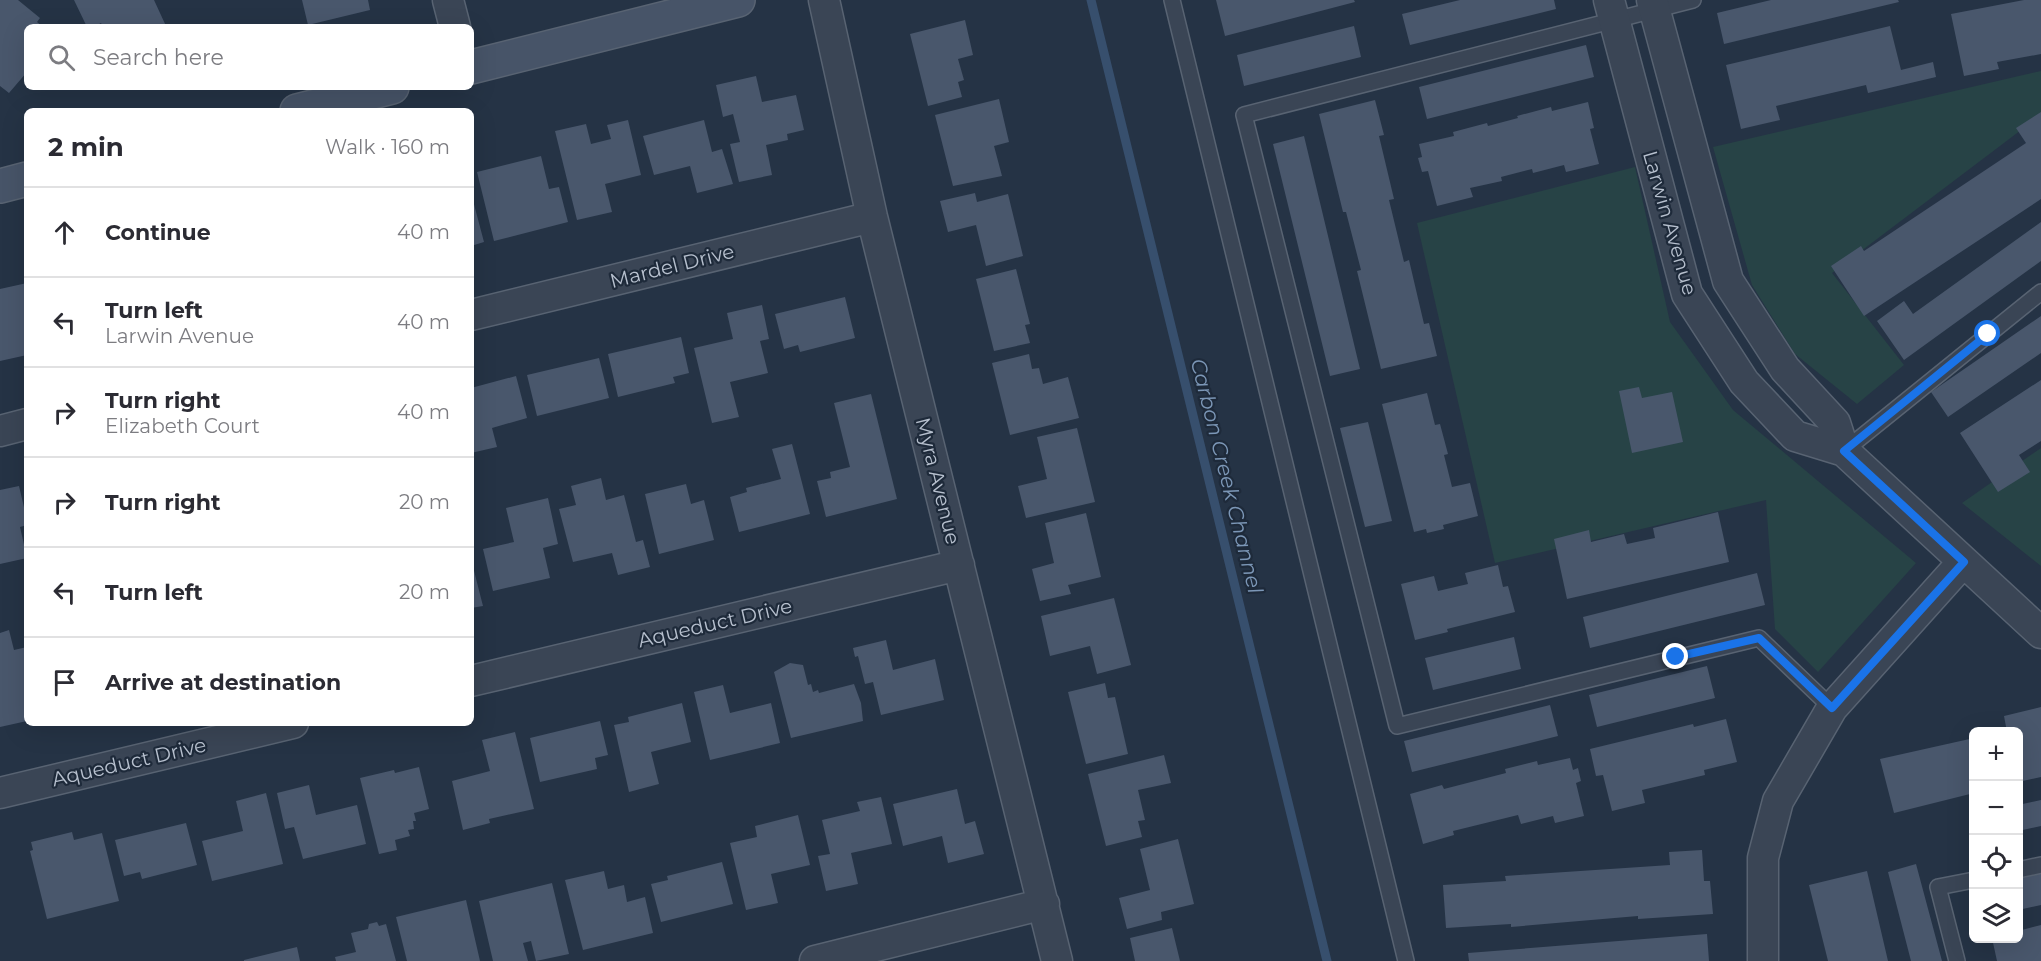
<!DOCTYPE html>
<html lang="en">
<head>
<meta charset="utf-8">
<style>
	:root { --surface:#fff; --page:#f7f7f7; --text:#2b2b33; --muted:#7c7c81; --line:#e1e1e2 }
	body { margin:0; font-family:Montserrat,sans-serif; background:var(--page); color:var(--text) }
	.controls { position:absolute; right:18px; bottom:18px; display:grid; overflow:hidden; border-radius:9px; box-shadow:0 6px 24px #0002 }
	.controls button { width:54px; height:54px; display:grid; place-items:center; padding:0; border:0; border-bottom:2px solid var(--line); background:var(--surface); color:var(--text); font:30px sans-serif }
	.stop { position:absolute; width:18px; height:18px; margin:-14px; border:4px solid #1a73e8; border-radius:50%; background:#fff }
	.stop.end { background:#1a73e8; border-color:#fff; box-shadow:0 2px 6px #0008 }
	.list { margin:0; padding:0; list-style:none }
	h2 { display:flex; justify-content:space-between; align-items:center; height:78px; margin:0; padding:0 24px; font-size:26px }
	h2 small { font-size:20px; font-weight:400; color:var(--muted) }
	.list li { display:grid; grid-template-columns:39px 1fr auto; gap:18px; align-items:center; box-sizing:border-box; height:90px; padding:0 24px; border-top:2px solid var(--line) }
	.list b { display:block; font-size:22px; white-space:nowrap }
	.list p { margin:0; font-size:20px; white-space:nowrap; color:var(--muted) }
	.list em { font-size:20px; font-style:normal; color:var(--muted) }
	.icon { flex:none; width:33px; height:33px; fill:none; stroke:currentColor; stroke-width:2; stroke-linecap:round; stroke-linejoin:round }
	.map { position:relative; flex:none; width:2041px; height:961px; overflow:hidden }
	.search { position:absolute; background:var(--surface); box-shadow:0 6px 24px #0002; left:24px; top:24px; width:450px; height:66px; display:flex; align-items:center; gap:15px; box-sizing:border-box; padding:0 21px; border-radius:9px; color:var(--muted); font-size:22px }
	.panel { position:absolute; background:var(--surface); box-shadow:0 6px 24px #0002; left:24px; top:108px; width:450px; height:618px; border-radius:9px }
	.map>svg:first-child { display:block }
	.green { fill:#274346 }
	.lines { fill:none; stroke-linecap:round; stroke-linejoin:round }
	.stream { stroke:#374f6d; stroke-width:9 }
	.building { fill:#49576c }
	.lane-casing { stroke:#586372; stroke-width:18 }
	.street-casing { stroke:#586372; stroke-width:33 }
	.secondary-casing { stroke:#586372; stroke-width:36 }
	.lane { stroke:#3a4555; stroke-width:15 }
	.street { stroke:#3a4555; stroke-width:30 }
	.secondary { stroke:#475468; stroke-width:33 }
	.route { stroke:#1a73e8; stroke-width:8 }
	.labels { text-anchor:middle; dominant-baseline:central; stroke-width:4.5; stroke-linejoin:round; paint-order:stroke }
	.street-label { font-size:20px; fill:#b7c0ce; stroke:#1e2a3a }
	.water-label { font-size:21px; font-style:italic; fill:#7c97b7; stroke:#1e2a3a }
</style>
</head>
<body>
<div class="map">
<svg width="2041" height="961" viewBox="0 0 2041 961">
	<rect width="100%" height="100%" fill="#253345"/>
	<path class="green" d="M2041,71V115L1832,273L1904,365L1857,404L1795,354L1752,285L1713,147Z
		M1635,167L1670,322L1733,410L1916,563L1818,672L1775,629L1766,500L1495,563L1417,223Z
		M2041,448V566L1962,503Z"/>
	<g class="lines">
		<path class="stream" d="M1091,0L1327,961"/>
	</g>
	<path class="building" d="M0,0H18L40,18L37,22L43,27H27V72L9,93L0,86Z
		M74,0H154L166,26L103,27L101,23L94,27H87Z
		M302,0H368L370,10L308,25Z
		M1216,0H1354L1355,2L1225,36Z
		M1460,0H1554L1556,9L1410,45L1402,14Z
		M1771,0H1898L1899,2L1724,44L1717,13Z
		M2024,0H2041V54L1997,62L1999,69L1964,76L1951,14Z
		M965,20L973,55L958,59L964,80L958,82L962,97L928,106L910,34Z
		M1354,26L1361,57L1244,86L1237,55Z
		M1890,26L1901,70L1933,62L1936,77L1868,93L1866,85L1776,106L1780,120L1741,129L1726,65Z
		M1586,45L1594,77L1427,119L1419,87Z
		M756,76L762,102L796,95L804,130L787,134L788,140L766,145L772,175L739,182L730,144L740,142L733,114L723,117L716,85Z
		M999,99L1009,142L994,146L1002,176L953,186L935,115Z
		M1375,100L1384,135L1379,136L1394,199L1389,200L1404,262L1409,260L1424,324L1429,323L1437,356L1381,369L1357,271L1361,270L1346,212H1343L1319,114Z
		M1588,102L1594,128L1590,129L1599,164L1566,172L1564,165L1533,173L1532,169L1501,177L1502,181L1470,188L1473,197L1437,206L1428,171L1422,172L1418,158L1422,157L1419,144L1454,136L1453,132L1487,123L1488,126L1518,118L1517,116L1551,107L1552,111Z
		M2041,112V199L1864,316L1831,266L1861,246L1864,251L2026,143L2016,128Z
		M628,120L641,175L605,184L612,212L577,220L555,131L586,124L591,144L611,139L607,125Z
		M704,120L712,152L722,149L733,184L697,193L690,166L654,175L643,136Z
		M1304,136L1360,369L1330,376L1273,144Z
		M541,156L549,189L559,187L568,222L494,241L477,172Z
		M471,193L484,242L471,246Z
		M975,193L977,202L1008,194L1023,256L986,266L976,225L948,232L940,201Z
		M2041,222V261L1904,360L1877,321L1904,301L1913,314Z
		M1016,269L1030,324L1025,325L1030,343L994,351L976,279Z
		M27,283V335L25,336L27,355L0,361V289Z
		M845,297L855,338L800,352L798,345L784,349L775,314Z
		M762,305L769,339L760,341L768,373L730,382L739,417L712,423L694,348L733,339L727,313Z
		M2041,316V353L1948,417L1931,392Z
		M681,337L689,373L673,377L675,383L618,397L608,354Z
		M1029,354L1032,369L1039,368L1043,384L1068,377L1079,418L1010,435L992,363Z
		M599,358L609,398L537,416L527,375Z
		M516,376L527,418L492,428L497,447L471,453V388Z
		M2041,380V441L2019,455L2030,472L1998,492L1960,433Z
		M1639,387L1642,398L1672,392L1683,442L1632,453L1619,391Z
		M1427,393L1435,425L1440,424L1448,454L1444,455L1452,487L1470,483L1478,516L1443,525L1444,529L1427,533L1426,529L1414,532L1382,404Z
		M871,394L897,499L826,517L817,481L831,478L830,472L850,467L834,403Z
		M1368,422L1392,521L1365,527L1340,428Z
		M1077,428L1095,502L1026,518L1018,486L1047,479L1037,437Z
		M792,444L810,514L739,532L730,497L747,492L746,488L781,479L772,449Z
		M601,478L606,500L624,495L636,542L643,540L650,567L618,575L612,553L573,562L559,509L576,505L571,486Z
		M686,484L691,504L704,500L714,540L659,554L645,494Z
		M19,486L27,520V525L20,527L27,558L0,564V490Z
		M548,498L558,544L543,548L550,578L493,591L483,549L514,542L506,508Z
		M1718,512L1729,562L1567,599L1554,539L1589,530L1591,542L1624,534L1627,544L1655,538L1653,528Z
		M1086,513L1101,577L1068,585L1071,594L1040,601L1032,569L1054,563L1045,523Z
		M471,559L483,606L471,608Z
		M1498,565L1503,587L1508,586L1515,612L1447,629L1448,632L1415,640L1401,584L1434,576L1438,591L1468,584L1465,573Z
		M1757,573L1765,605L1590,648L1583,617Z
		M1114,598L1131,665L1097,674L1090,646L1050,656L1041,616Z
		M9,630L14,650L27,647V721L0,727V633Z
		M1514,637L1521,669L1433,690L1425,658Z
		M886,640L893,670L935,659L944,700L881,715L873,682L865,684L858,656L855,657L853,648Z
		M790,663L803,665L808,685L811,684L813,692L818,690L819,693L854,684L861,703L863,721L791,738L774,672Z
		M1707,666L1715,698L1597,727L1589,695Z
		M1105,683L1108,698L1115,697L1128,754L1086,764L1068,692Z
		M723,685L730,713L771,703L780,743L710,760L694,692Z
		M682,703L691,742L651,752L659,784L629,792L614,725L629,722L628,717Z
		M1550,705L1558,736L1412,772L1404,741Z
		M2041,707V777L2018,782V732H2007L2004,716Z
		M1726,719L1737,762L1704,770L1705,775L1642,790L1645,803L1612,811L1603,775L1596,776L1590,749L1693,724L1694,727Z
		M600,721L608,755L595,758L597,769L540,782L530,738Z
		M515,732L534,809L489,819L490,823L463,830L452,781L490,771L482,740Z
		M1974,738V793L1894,813L1880,759Z
		M1164,755L1171,783L1138,790L1145,820L1138,821L1142,837L1106,846L1088,774Z
		M1570,758L1573,770L1578,768L1581,781L1576,783L1584,816L1555,823L1553,816L1521,824L1518,815L1453,831L1454,835L1423,844L1410,794L1442,785L1444,789L1506,773L1505,769L1537,761L1538,765Z
		M419,767L429,809L414,813L416,821H413L414,829L408,830L410,836L395,840L397,850L379,854L360,778L394,770L395,773Z
		M309,785L316,815L357,805L366,844L303,859L294,827L285,829L277,793Z
		M957,789L965,824L975,821L984,854L948,863L942,836L903,846L893,804Z
		M266,793L283,864L212,881L202,841L243,831L236,801Z
		M881,797L892,844L851,853L858,884L826,891L818,856L830,854L822,820L860,811L857,802Z
		M2041,800V826L2018,831V805Z
		M798,815L810,865L771,874L778,903L746,910L730,843L757,837L755,826Z
		M186,823L197,865L142,879L140,872L124,876L115,840Z
		M72,832L74,840L102,833L119,901L47,919L30,851L33,850L31,842Z
		M1178,839L1194,904L1161,912L1162,920L1127,929L1119,898L1150,890L1140,849Z
		M1702,850L1704,881H1710L1713,914L1638,919V916L1511,927V924L1446,928L1443,885L1506,881L1505,876L1670,865L1669,852Z
		M722,862L733,904L661,922L651,884L668,880L667,876Z
		M1916,864L1942,961H1911L1888,872Z
		M604,871L608,889L624,885L627,902L645,897L653,933L583,950L565,880Z
		M1867,871L1888,961H1828L1809,885Z
		M2041,872V905L2018,910V878Z
		M552,883L569,954L536,961L531,941L523,943L528,961H493L479,901Z
		M466,900L480,961H407L396,917Z
		M377,922L379,926L386,924L396,961H336L335,957L356,952L351,933L368,929L369,924Z
		M2041,925V961H1997L1992,938H2018V931Z
		M1172,928L1180,961H1135L1130,938Z
		M1707,934L1709,961H1469L1468,953Z
		M297,947L300,961H244V960Z"/>
	<g class="lines">
		<g class="lane-casing">
			<path id="lane" d="M1172,0L1406,961
				M1693,0L1244,115L1397,726L1759,638L1832,708
				M1844,451L2041,292
				M2018,870L2041,865
				M1957,961L1938,887L1974,880"/>
		</g>
		<g class="street-casing">
			<path id="street" d="M448,0L455,27
				M824,0L872,217L1057,961
				M1609,0L1687,294L1744,382L1795,436L1844,451L2041,633
				M1652,0L1728,281L1785,369L1835,423L1844,451
				M471,315L872,217
				M0,431L27,424
				M471,681L959,565
				M0,793L293,723
				M815,961L1044,904
				M1763,961V858L1778,801L1832,708L1963,562"/>
		</g>
		<g class="secondary-casing">
			<path id="secondary" d="M471,67L738,0
				M297,111L392,87
				M0,186L27,179"/>
		</g>
		<use href="#lane" class="lane"/>
		<use href="#street" class="street"/>
		<use href="#secondary" class="secondary"/>
	</g>
	<g class="lines">
		<path class="route" d="M1676,657L1759,638L1832,708L1964,562L1844,451L1988,334"/>
	</g>
	<g class="labels">
		<g class="street-label">
			<text transform="translate(1670 223) rotate(74)">Larwin Avenue</text>
			<text transform="translate(672 266) rotate(-14)">Mardel Drive</text>
			<text transform="translate(938 481) rotate(76)">Myra Avenue</text>
			<text transform="translate(715 623) rotate(-13)">Aqueduct Drive</text>
			<text transform="translate(129 762) rotate(-13)">Aqueduct Drive</text>
		</g>
		<g class="water-label">
			<text transform="translate(1227 476) rotate(76)">Carbon Creek Channel</text>
		</g>
	</g>
</svg>
<div class="controls">
<button>+</button>
<button>−</button>
<button><svg class="icon" aria-label="locate" viewBox="0 0 24 24"><circle cx="12" cy="12" r="6"/><path d="M12 2v4M12 18v4M2 12h4M18 12h4"/></svg></button>
<button><svg class="icon" aria-label="layers" viewBox="0 0 24 24"><path d="M12 4l9 5-9 5-9-5zM3 14l9 5 9-5"/></svg></button>
</div>
<div class="stop" style="left:1988px;top:334px"></div>
<div class="stop end" style="left:1676px;top:657px"></div>
<div class="search"><svg class="icon" aria-label="search" viewBox="0 0 24 24"><circle cx="10" cy="10" r="6"/><path d="M15 15l6 6"/></svg>Search here</div>
<section class="panel">
<h2>2 min<small>Walk · 160 m</small></h2>
<ul class="list">
<li><svg class="icon" aria-label="ahead" viewBox="0 0 24 24"><path d="M12 20V5M6 11l6-6 6 6"/></svg><div><b>Continue</b></div><em>40 m</em></li>
<li><svg class="icon" aria-label="left" viewBox="0 0 24 24"><path d="M17 20v-9H6M10 6l-5 5 5 5"/></svg><div><b>Turn left</b><p>Larwin Avenue</p></div><em>40 m</em></li>
<li><svg class="icon" aria-label="right" viewBox="0 0 24 24"><path d="M7 20v-9h11M14 6l5 5-5 5"/></svg><div><b>Turn right</b><p>Elizabeth Court</p></div><em>40 m</em></li>
<li><svg class="icon" aria-label="right" viewBox="0 0 24 24"><path d="M7 20v-9h11M14 6l5 5-5 5"/></svg><div><b>Turn right</b></div><em>20 m</em></li>
<li><svg class="icon" aria-label="left" viewBox="0 0 24 24"><path d="M17 20v-9H6M10 6l-5 5 5 5"/></svg><div><b>Turn left</b></div><em>20 m</em></li>
<li><svg class="icon" aria-label="arrive" viewBox="0 0 24 24"><path d="M6 21V4h12l-3 4 3 4H6"/></svg><div><b>Arrive at destination</b></div></li>
</ul>
</section>
</div>
</body>
</html>
